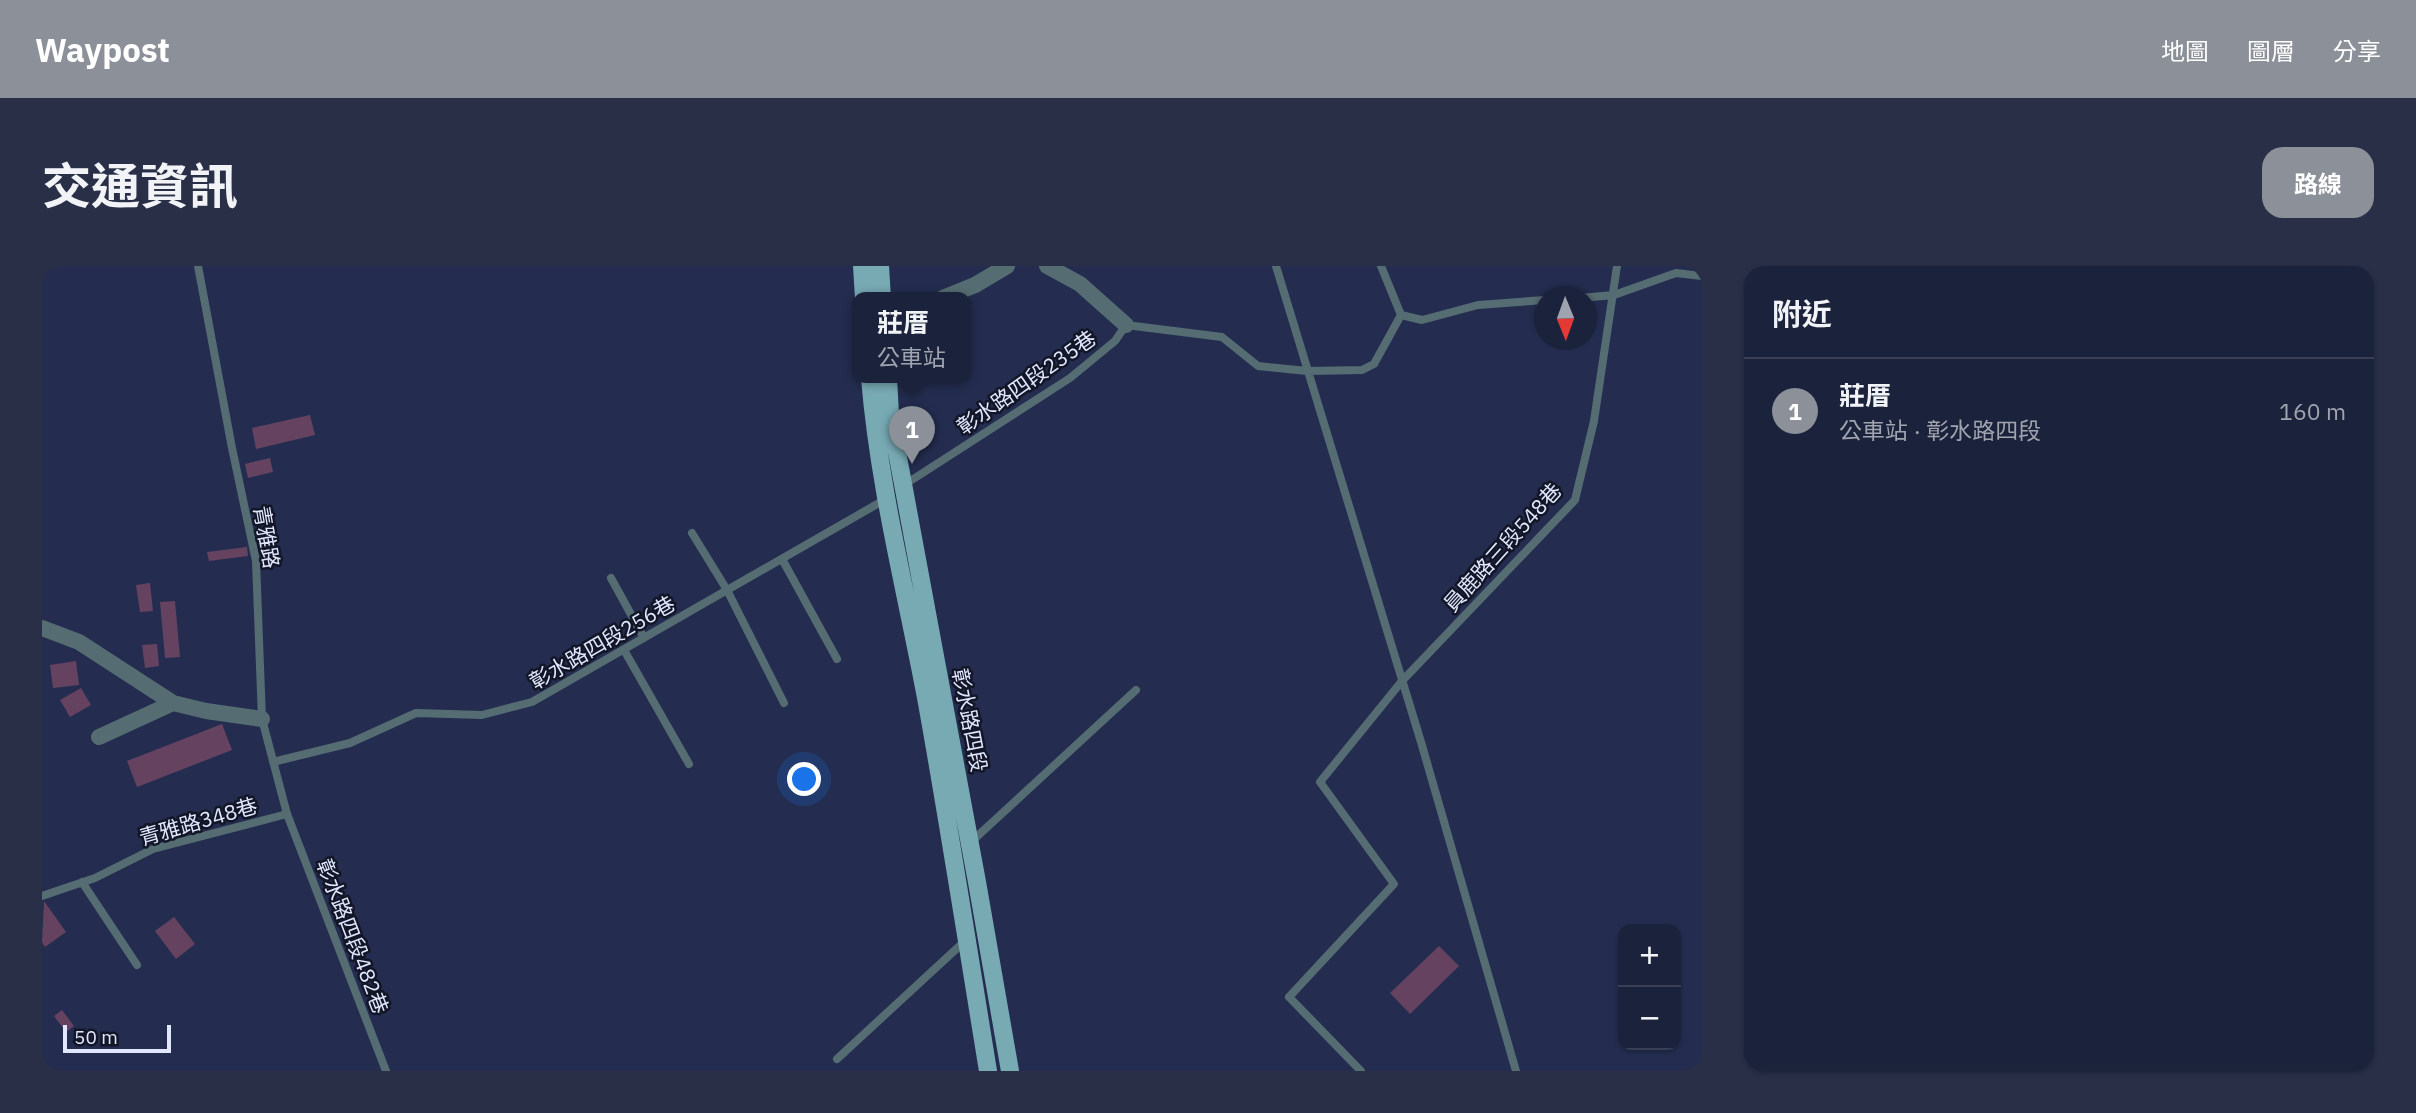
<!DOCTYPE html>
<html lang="zh-TW">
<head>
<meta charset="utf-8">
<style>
	:root { --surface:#1b223c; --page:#282f47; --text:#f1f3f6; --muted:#a0a4af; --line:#393f56; --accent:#8c9099 }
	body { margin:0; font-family:"IBM Plex Sans","Noto Sans TC",sans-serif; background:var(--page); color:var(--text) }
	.controls { position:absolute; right:21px; bottom:21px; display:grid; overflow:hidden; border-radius:14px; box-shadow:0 2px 5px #0004 }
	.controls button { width:63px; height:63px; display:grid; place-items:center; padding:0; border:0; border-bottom:2px solid var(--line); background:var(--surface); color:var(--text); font:35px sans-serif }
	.compass { position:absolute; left:1492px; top:21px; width:63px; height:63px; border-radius:50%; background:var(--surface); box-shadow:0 2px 5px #0004; rotate:179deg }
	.scale { position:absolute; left:21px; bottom:18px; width:108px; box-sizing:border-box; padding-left:7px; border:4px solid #e0e7ff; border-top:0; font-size:19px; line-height:24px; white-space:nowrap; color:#e0e7ff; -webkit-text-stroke:5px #121626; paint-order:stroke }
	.you { position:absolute; left:763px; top:514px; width:24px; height:24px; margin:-18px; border:5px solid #fff; border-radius:50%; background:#1a73e8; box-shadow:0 0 0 10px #1a73e833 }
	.badge { display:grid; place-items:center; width:46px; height:46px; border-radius:50%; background:var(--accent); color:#fff; font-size:23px; font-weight:700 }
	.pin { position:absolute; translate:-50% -58px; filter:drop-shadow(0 2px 4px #0008) }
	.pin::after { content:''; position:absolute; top:37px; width:24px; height:21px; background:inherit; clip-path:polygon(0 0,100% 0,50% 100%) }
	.popup { position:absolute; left:810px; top:26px; width:119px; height:91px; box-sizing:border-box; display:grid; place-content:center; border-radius:14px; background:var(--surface); filter:drop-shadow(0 2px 5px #0005); font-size:23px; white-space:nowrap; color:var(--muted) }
	.popup b { font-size:26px; color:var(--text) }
	.popup::after { content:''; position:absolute; left:50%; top:100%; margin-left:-14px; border:14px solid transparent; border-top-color:var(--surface) }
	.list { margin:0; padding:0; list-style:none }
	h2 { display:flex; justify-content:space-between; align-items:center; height:91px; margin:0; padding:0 28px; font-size:30px }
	h2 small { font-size:23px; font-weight:400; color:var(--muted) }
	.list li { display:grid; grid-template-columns:46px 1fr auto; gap:21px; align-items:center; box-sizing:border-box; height:105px; padding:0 28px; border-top:2px solid var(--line) }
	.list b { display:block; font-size:26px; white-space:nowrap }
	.list p { margin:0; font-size:23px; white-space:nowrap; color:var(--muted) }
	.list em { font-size:23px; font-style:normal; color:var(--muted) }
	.map { position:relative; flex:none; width:1660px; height:805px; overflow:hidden; border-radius:21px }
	header { display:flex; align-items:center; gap:42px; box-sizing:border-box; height:98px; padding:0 35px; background:var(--accent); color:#fff }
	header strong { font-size:33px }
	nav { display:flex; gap:38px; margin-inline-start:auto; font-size:24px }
	.intro { display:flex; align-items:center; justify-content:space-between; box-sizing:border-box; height:168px; padding:0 42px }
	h1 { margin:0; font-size:49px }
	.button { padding:18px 32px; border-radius:21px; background:var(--accent); color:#fff; font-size:24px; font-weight:700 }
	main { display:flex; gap:42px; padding:0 42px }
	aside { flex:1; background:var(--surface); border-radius:21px; box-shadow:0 2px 5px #0004 }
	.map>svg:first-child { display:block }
	.building { fill:#654360 }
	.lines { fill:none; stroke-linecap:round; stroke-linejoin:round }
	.service { stroke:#556d72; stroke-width:8 }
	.minor { stroke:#556d72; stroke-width:16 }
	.primary { stroke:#78aab4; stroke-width:18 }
	.labels { text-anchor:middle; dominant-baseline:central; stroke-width:5; stroke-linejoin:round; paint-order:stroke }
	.street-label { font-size:21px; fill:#e0e7ff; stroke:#121626 }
</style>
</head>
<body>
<header>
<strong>Waypost</strong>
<nav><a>地圖</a><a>圖層</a><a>分享</a></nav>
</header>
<div class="intro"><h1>交通資訊</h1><a class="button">路線</a></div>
<main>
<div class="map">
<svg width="1660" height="805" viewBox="0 0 1660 805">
	<rect width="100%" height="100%" fill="#242d50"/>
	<path class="building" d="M268,149L273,169L214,183L210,162Z
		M228,192L231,206L206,212L203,198Z
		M205,281L206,290L167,295L165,286Z
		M108,317L111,345L98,346L94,319Z
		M133,335L138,391L123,392L118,336Z
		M115,378L117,400L103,402L100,379Z
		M34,395L37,419L11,422L8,399Z
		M39,422L49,439L28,451L18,434Z
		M180,458L190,484L95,521L85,495Z
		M2,635L24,666L3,681L0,676Z
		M132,651L153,678L134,693L113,665Z
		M1397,680L1417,700L1368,748L1348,727Z
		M20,744L32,760L24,766L12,750Z"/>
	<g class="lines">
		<path class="service" d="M156,0L190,182L214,295L220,453L245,548L344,805
			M1234,0L1379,476L1474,805
			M1339,0L1359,49L1380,54L1436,39L1503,34
			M1538,32L1572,29L1634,7L1660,10
			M862,219L1028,112L1073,75L1084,59L1180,71L1216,100L1265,105L1320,104L1332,98L1359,49
			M650,267L685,324L742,437
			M740,293L795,393
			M569,312L602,372
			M582,384L647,498
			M231,496L308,477L374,447L440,449L490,436L844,233
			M929,576L1094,424
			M40,616L95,699
			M0,630L53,612L111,583L245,548
			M795,793L924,674
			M1319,805L1247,731L1352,618L1278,516L1360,415L1533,234L1552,155L1575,0"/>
		<path class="minor" d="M1005,0L1038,18L1084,59
			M901,32L933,19L965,0
			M0,362L37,376L131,437L164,445L220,453
			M57,471L131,437"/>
		<path class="primary" d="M820,0L822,32
			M838,0L840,32
			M828,112C837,222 865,329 885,437C907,560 926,682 946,805
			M846,112L848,148L935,616L968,805"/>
	</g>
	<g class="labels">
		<g class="street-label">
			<text transform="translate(984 116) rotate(-35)">彰水路四段235巷</text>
			<text transform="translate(225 271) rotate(80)">青雅路</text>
			<text transform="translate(1460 281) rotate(-48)">員鹿路三段548巷</text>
			<text transform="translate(560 376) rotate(-30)">彰水路四段256巷</text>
			<text transform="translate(928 454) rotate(79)">彰水路四段</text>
			<text transform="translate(156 555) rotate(-16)">青雅路348巷</text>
			<text transform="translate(311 670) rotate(69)">彰水路四段482巷</text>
		</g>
	</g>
</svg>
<div class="controls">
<button>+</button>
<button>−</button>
</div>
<svg class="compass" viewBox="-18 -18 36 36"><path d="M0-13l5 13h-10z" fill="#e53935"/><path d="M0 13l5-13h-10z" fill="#a0a4af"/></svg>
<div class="scale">50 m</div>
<div class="you"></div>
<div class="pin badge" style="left:870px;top:198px">1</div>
<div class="popup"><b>莊厝</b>公車站</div>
</div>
<aside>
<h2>附近<small></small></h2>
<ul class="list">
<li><span class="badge">1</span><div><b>莊厝</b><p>公車站 · 彰水路四段</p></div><em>160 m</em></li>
</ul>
</aside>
</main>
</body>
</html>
